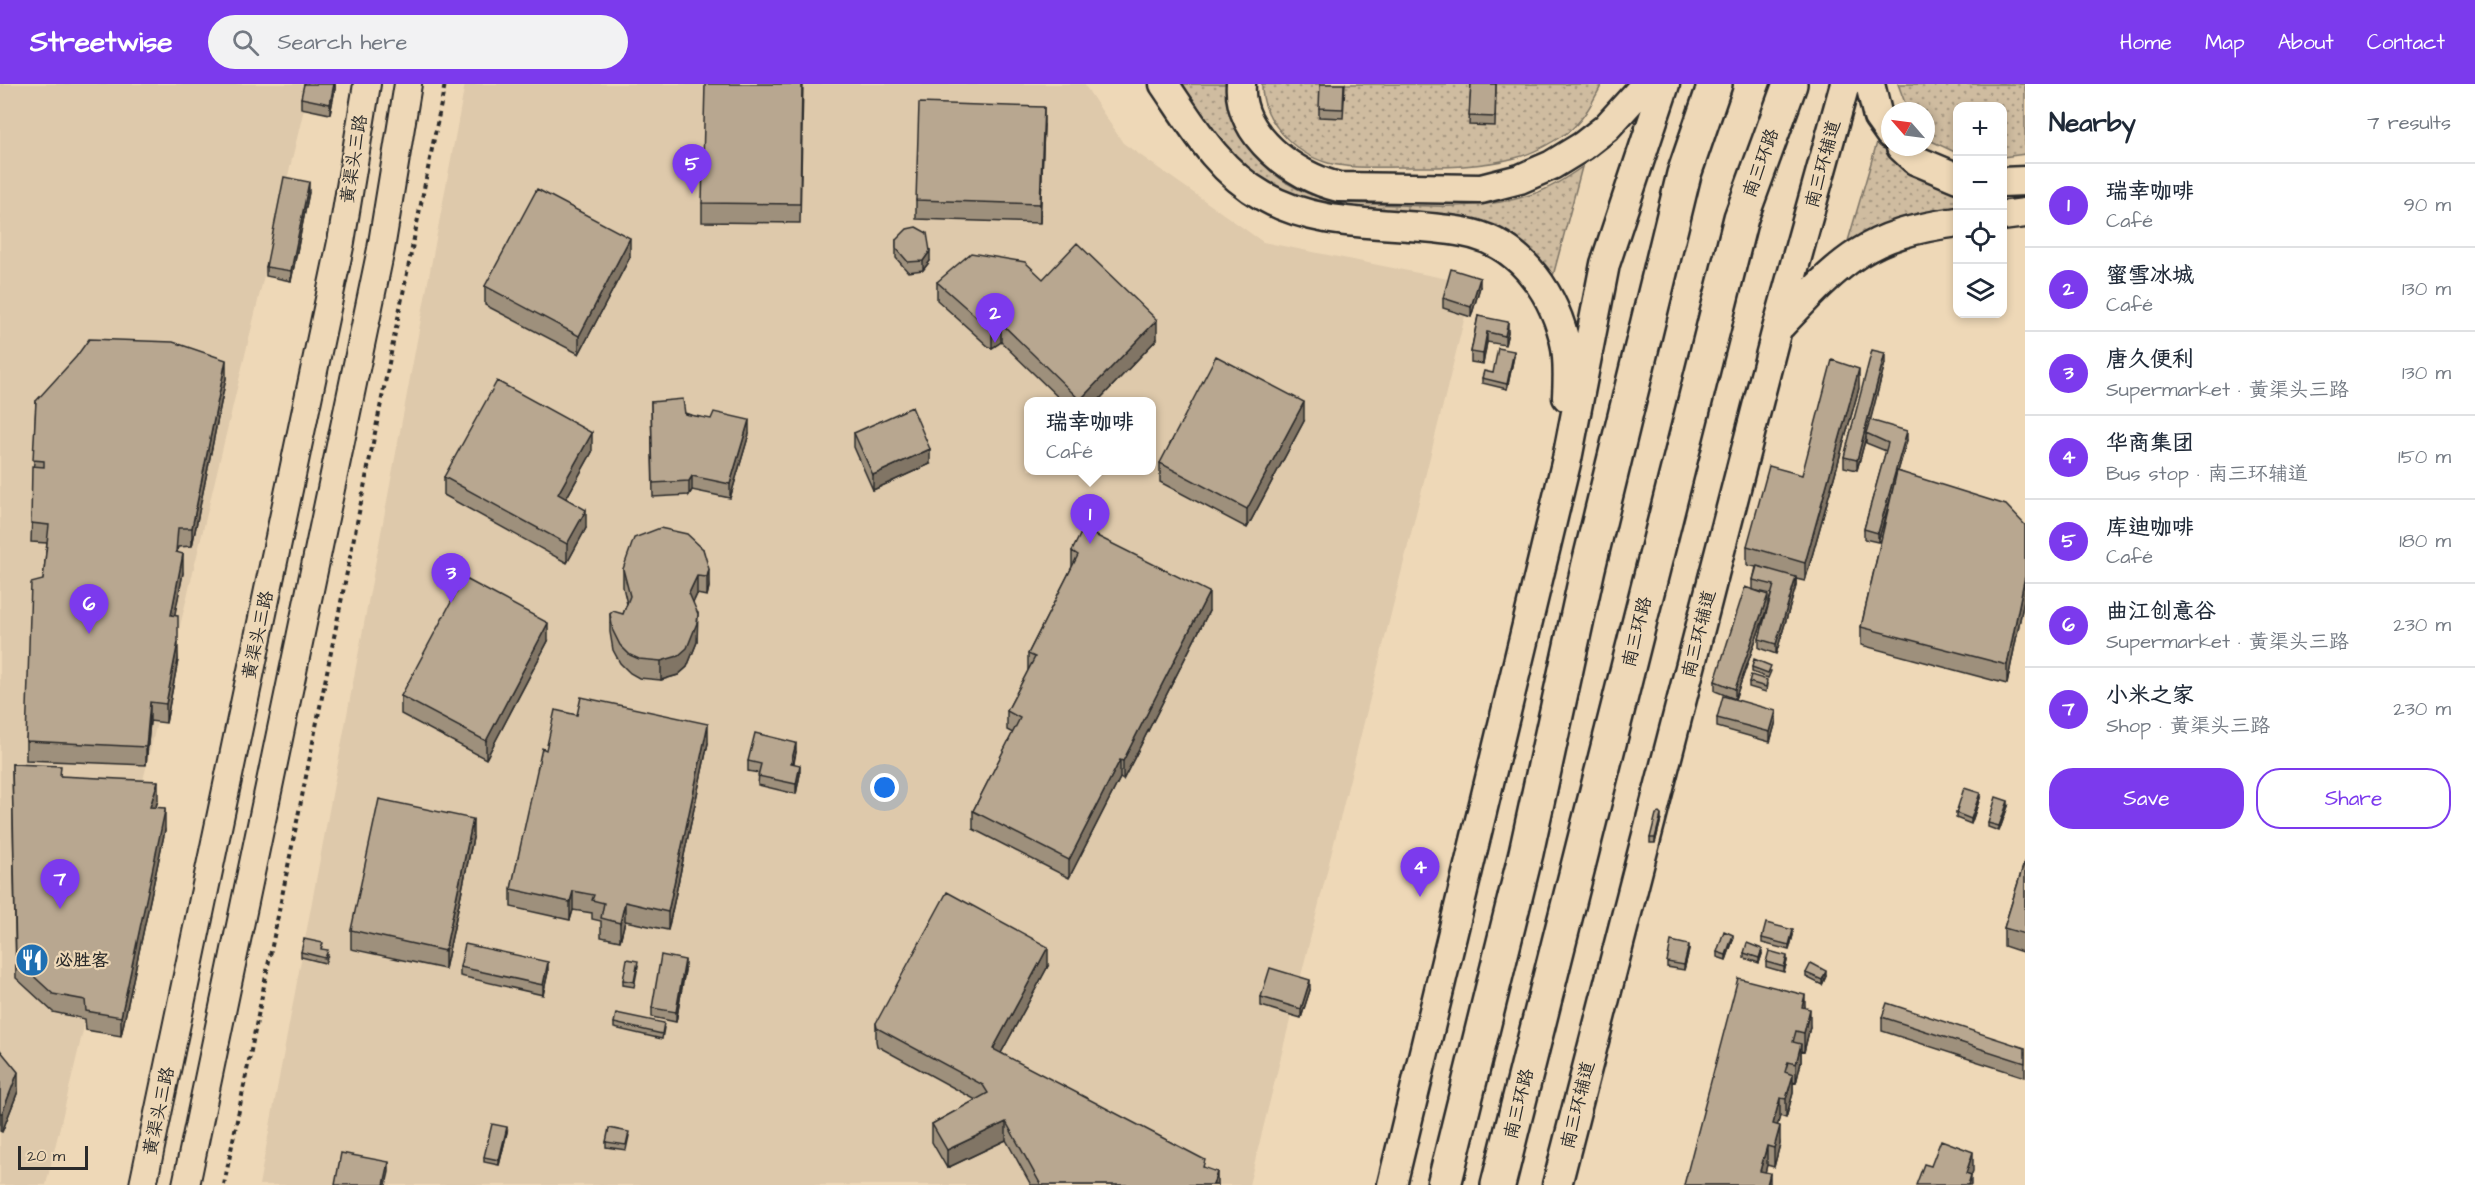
<!DOCTYPE html>
<html lang="en">
<head>
<meta charset="utf-8">
<style>
	:root { --surface:#fff; --page:#f2f2f3; --text:#1f2937; --muted:#747a83; --line:#e0e1e3; --accent:#7c3aed }
	body { margin:0; font-family:"Architects Daughter","LXGW WenKai TC",sans-serif; background:var(--page); color:var(--text) }
	.controls { position:absolute; right:18px; top:18px; display:grid; overflow:hidden; border-radius:12px; box-shadow:0 3px 9px #0003 }
	.controls button { width:54px; height:54px; display:grid; place-items:center; padding:0; border:0; border-bottom:2px solid var(--line); background:var(--surface); color:var(--text); font:30px sans-serif }
	.compass { position:absolute; left:1881px; top:18px; width:54px; height:54px; border-radius:50%; background:var(--surface); box-shadow:0 3px 9px #0003; rotate:298deg }
	.scale { position:absolute; left:18px; bottom:15px; width:70px; box-sizing:border-box; padding-left:6px; border:3px solid #2b2b2b; border-top:0; font-size:16px; line-height:21px; white-space:nowrap; color:#2b2b2b; -webkit-text-stroke:4px #eed8b7; paint-order:stroke }
	.you { position:absolute; left:885px; top:704px; width:21px; height:21px; margin:-15px; border:4px solid #fff; border-radius:50%; background:#1a73e8; box-shadow:0 0 0 9px #1a73e833 }
	.badge { display:grid; place-items:center; width:39px; height:39px; border-radius:50%; background:var(--accent); color:#fff; font-size:20px; font-weight:700 }
	.pin { position:absolute; translate:-50% -50px; filter:drop-shadow(0 2px 3px #0008) }
	.pin::after { content:''; position:absolute; top:32px; width:21px; height:18px; background:inherit; clip-path:polygon(0 0,100% 0,50% 100%) }
	.popup { position:absolute; left:1024px; top:313px; width:132px; height:78px; box-sizing:border-box; display:grid; place-content:center; border-radius:12px; background:var(--surface); filter:drop-shadow(0 2px 4px #0005); font-size:20px; white-space:nowrap; color:var(--muted) }
	.popup b { font-size:22px; color:var(--text) }
	.popup::after { content:''; position:absolute; left:50%; top:100%; margin-left:-12px; border:12px solid transparent; border-top-color:var(--surface) }
	.list { margin:0; padding:0; list-style:none }
	h2 { display:flex; justify-content:space-between; align-items:center; height:78px; margin:0; padding:0 24px; font-size:26px }
	h2 small { font-size:20px; font-weight:400; color:var(--muted) }
	.list li { display:grid; grid-template-columns:39px 1fr auto; gap:18px; align-items:center; box-sizing:border-box; height:84px; padding:0 24px; border-top:2px solid var(--line) }
	.list b { display:block; font-size:22px; white-space:nowrap }
	.list p { margin:0; font-size:20px; white-space:nowrap; color:var(--muted) }
	.list em { font-size:20px; font-style:normal; color:var(--muted) }
	.actions { display:flex; gap:12px; padding:18px 24px }
	.actions a { flex:1; padding:14px 0; border:2px solid var(--accent); border-radius:24px; text-align:center; font-size:21px; color:var(--accent) }
	.actions .main { background:var(--accent); color:#fff }
	.icon { flex:none; width:33px; height:33px; fill:none; stroke:currentColor; stroke-width:2; stroke-linecap:round; stroke-linejoin:round }
	.map { position:relative; flex:none; width:2025px; height:1101px; overflow:hidden }
	header { display:flex; align-items:center; gap:36px; box-sizing:border-box; height:84px; padding:0 30px; background:var(--accent); color:#fff }
	header strong { font-size:28px }
	nav { display:flex; gap:33px; margin-inline-start:auto; font-size:21px }
	.search { width:420px; height:54px; background:var(--page); display:flex; align-items:center; gap:15px; box-sizing:border-box; padding:0 21px; border-radius:33px; color:var(--muted); font-size:22px }
	main { display:flex }
	aside { flex:1; background:var(--surface) }
	.map>svg:first-child { display:block }
	.built { fill:#dec9ab; fill-rule:evenodd }
	.grass { fill:url(#grass-dots); stroke:#7d7466; stroke-width:1.5 }
	.lines { fill:none; stroke-linecap:round; stroke-linejoin:round }
	.tertiary-casing { stroke:#2b2b2b; stroke-width:30 }
	.secondary-casing { stroke:#2b2b2b; stroke-width:33 }
	.trunk-casing { stroke:#2b2b2b; stroke-width:38 }
	.path { stroke:#2b2b2b; stroke-width:4; stroke-dasharray:4.5 4.5; stroke-linecap:butt }
	.tertiary { stroke:#eed8b7; stroke-width:26 }
	.secondary { stroke:#eed8b7; stroke-width:28 }
	.trunk { stroke:#eed8b7; stroke-width:33 }
	.wall { fill:#9e907c; stroke:#2b2b2b; stroke-width:1.5 }
	.shaded-wall { fill:#817565; stroke:#2b2b2b; stroke-width:1.5 }
	.building { fill:#b8a790; stroke:#2b2b2b; stroke-width:1.5 }
	.labels { text-anchor:middle; dominant-baseline:central; stroke-width:4.5; stroke-linejoin:round; paint-order:stroke }
	.street-label { font-size:18px; fill:#2b2b2b; stroke:#eed8b7 }
	.poi-label { font-size:18px; font-weight:bold; fill:#2b2b2b; stroke:#eed8b7; text-anchor:start }
</style>
</head>
<body>
<header>
<strong>Streetwise</strong>
<div class="search"><svg class="icon" aria-label="search" viewBox="0 0 24 24"><circle cx="10" cy="10" r="6"/><path d="M15 15l6 6"/></svg>Search here</div>
<nav><a>Home</a><a>Map</a><a>About</a><a>Contact</a></nav>
</header>
<main>
<div class="map">
<svg width="2025" height="1101" viewBox="0 0 2025 1101">
	<defs>
		<pattern id="grass-dots" width="8" height="8" patternUnits="userSpaceOnUse" patternTransform="scale(1.5)"><rect width="8" height="8" fill="#cfbca0"/><path d="M2 2h.1M6 6h.1" fill="none" stroke="#a89983" stroke-width="1.8" stroke-linecap="round"/></pattern>
	</defs>
	<rect width="100%" height="100%" fill="#eed8b7"/>
	<filter id="ink" filterUnits="userSpaceOnUse"><feTurbulence type="fractalNoise" baseFrequency=".0167" numOctaves="2"/><feDisplacementMap in="SourceGraphic" scale="12" xChannelSelector="R" yChannelSelector="G"/><feConvolveMatrix kernelMatrix="1 2 1 2 8 2 1 2 1" color-interpolation-filters="sRGB"/></filter>
	<g filter="url(#ink)">
		<path class="built" d="M0,0H310L46,1101H0Z
			M465,0H1084L1123,59L1263,158L1473,200L1249,1101H259ZM1028,318H1152V386H1028Z"/>
		<path class="grass" d="M1179,0H1228C1229,62 1280,109 1340,118C1359,120 1380,120 1399,121C1442,123 1489,124 1530,111C1550,105 1566,94 1582,83L1553,192L1525,161L1503,148L1479,138L1431,130L1341,126L1270,104L1224,65Z
			M1262,0H1602C1593,17 1584,36 1568,48C1553,58 1532,70 1515,74C1477,84 1440,83 1401,83C1377,83 1352,85 1328,79C1295,70 1261,36 1262,0Z
			M1898,0H2025V70L2003,73L2002,22H1958L1957,69L1927,55L1926,27H1908Z
			M1878,55C1900,88 1921,97 1957,109V126L1900,136L1848,157Z"/>
		<g class="lines">
			<g class="tertiary-casing">
				<path id="tertiary" d="M143,1101L341,158L367,0
					M186,1101L381,165L408,0"/>
			</g>
			<g class="secondary-casing">
				<path id="secondary" d="M1164,0C1192,41 1218,87 1263,112C1324,147 1396,136 1463,148C1517,157 1551,204 1564,254C1569,272 1568,295 1567,313
					M1241,0C1237,51 1295,93 1339,103L1481,105L1520,95L1552,81L1583,62L1606,44L1646,0
					M1870,0L1878,33L1890,50
					M1901,63L1915,76L1958,94
					M2002,98L2025,97
					M2002,132L2025,129
					M1781,241C1842,176 1866,150 1958,138
					M1392,1101L1567,375L1605,180L1665,0
					M1557,1101L1777,245L1845,0"/>
			</g>
			<g class="trunk-casing">
				<path id="trunk" d="M1444,1101L1526,769L1588,484L1684,90L1715,0
					M1498,1101L1741,134L1790,0"/>
			</g>
			<path class="path" d="M224,1101L445,0"/>
			<use href="#tertiary" class="tertiary"/>
			<use href="#secondary" class="secondary"/>
			<use href="#trunk" class="trunk"/>
		</g>
		<path class="wall" d="M335,0V5L330,30L301,24V14Z
			M803,0L800,139L702,138V119Z
			M1345,0L1343,34L1319,33V24Z
			M1471,0H1496L1495,42L1469,41Z
			M1044,41L1040,139L916,135V116Z
			M309,108L291,197L266,192V183Z
			M896,156L930,177L923,186L908,188L896,174Z
			M630,173L579,270L485,221V202Z
			M1043,195L1157,255L1097,318H1063L1001,258L992,264L989,263L937,216V198Z
			M1480,203L1471,233L1443,224V214Z
			M1478,232L1508,248L1505,261L1487,258L1483,280L1471,278V268Z
			M1514,272L1507,305L1482,299V294L1493,289Z
			M1885,279L1870,336L1907,356L1898,387L2025,441V511L2007,600L1861,561V543L1893,404L1878,458L1864,455V445L1886,367L1866,359V353L1857,386L1844,383V373Z
			M226,294L192,462L178,463L177,469L183,489L174,532L178,576L166,639L150,637L146,681L26,676V657L47,459L31,458L36,317Z
			M1859,304L1805,497L1796,495V502L1776,570L1759,564V555L1771,510L1753,506V496L1756,483L1747,481V462L1802,391Z
			M651,318L749,350L730,414L692,406L689,411L653,413Z
			M1304,337L1247,444L1160,398V379Z
			M854,349L930,380L873,406L854,363Z
			M592,368L566,415L586,444L567,479L444,411V393Z
			M703,465L709,503L707,512L697,510L693,519L697,558L687,583L678,591L661,596L639,594L630,589L620,579L613,566L610,548V530H623L627,520L623,503V485Z
			M1072,467L1209,527L1123,696L1120,694L1069,794L973,745V727L1013,649L1007,646V627L1028,587V570L1072,483Z
			M1768,521L1735,615L1715,607V597Z
			M548,557L486,675L401,630V612Z
			M1752,583L1771,587L1768,594L1752,588Z
			M1749,598L1767,600L1766,608L1749,603Z
			M1717,634L1776,637L1770,658L1717,643Z
			M708,659L668,846L625,837L620,857L601,853V837L592,835V829L573,826L570,836L511,823V805L546,666Z
			M796,668L794,679L800,690L796,710L758,701L759,689L748,687V677Z
			M12,680L158,716L156,723L165,746L121,952L86,946L85,935L53,928L16,894Z
			M1980,714L1971,740L1956,734V729Z
			M2008,722L1999,747L1988,743V739Z
			M1661,735L1655,759H1650V754Z
			M473,754L445,885L351,865V846Z
			M2025,776V869L2004,862V844Z
			M1793,851L1789,866L1762,859V854Z
			M1733,856L1726,876L1717,873V868Z
			M1689,866L1684,886L1667,883V878Z
			M301,868L328,871L325,879L301,873Z
			M1744,869L1762,870L1759,879L1744,874Z
			M1787,877L1784,888L1766,883V878Z
			M638,882L634,903L623,901V896Z
			M1048,882L1001,969L1205,1084L1217,1101H1031L1006,1056L947,1084L932,1058V1040L976,1016L877,962L876,957V939Z
			M460,883L548,888L543,911L460,892Z
			M685,886L676,938L652,933V924Z
			M1806,889L1826,892L1822,901L1806,893Z
			M1310,906L1301,934L1261,922V913Z
			M1805,923L1810,943L1804,968L1801,967V978L1796,999L1793,998V1009L1786,1034L1780,1032L1777,1041L1780,1060L1774,1083L1767,1081L1765,1088L1770,1101H1684Z
			M1882,933L2025,964V993L1882,947Z
			M614,939L664,944L662,955L614,944Z
			M0,966L18,1007L2,1048L0,1047Z
			M507,1048L499,1081L484,1078V1073Z
			M629,1052L626,1066L606,1063V1058Z"/>
		<path class="shaded-wall" d="M334,0H335V5L330,30V20Z
			M1044,23V41L1040,139V120Z
			M309,98V108L291,197V187Z
			M630,154V173L579,270V252Z
			M930,167V177L923,186V177Z
			M1480,194V203L1471,233V223Z
			M1157,236V255L1097,318H1080V316Z
			M1508,238V248L1505,261V252Z
			M1001,239V258L992,264V246Z
			M1487,248V258L1483,280V270Z
			M1514,267V272L1507,305V300Z
			M1885,269V279L1867,350L1866,349V353L1857,386V376Z
			M226,276V294L192,462V444Z
			M1859,285V304L1805,497V479Z
			M1304,318V337L1247,444V425Z
			M749,336V350L730,414V400Z
			M1907,347V356L1878,458V449Z
			M592,349V368L558,429V410Z
			M930,365V380L873,406V391Z
			M692,392V406L689,411V397Z
			M586,426V444L567,479V460Z
			M183,470V489L171,550V531Z
			M709,485V503L707,512V493Z
			M697,492V510L689,527V509Z
			M2025,492V511L2007,600V581Z
			M1796,493V502L1776,570V560Z
			M1209,508V527L1123,696V677Z
			M1768,511V521L1735,615V605Z
			M698,530L697,558L687,583L678,591L661,596V577Z
			M548,539V557L486,675V657Z
			M178,558V576L166,639V620Z
			M150,618V637L146,681V663Z
			M1776,627V637L1770,658V648Z
			M708,640V659L668,846V828Z
			M796,659V668L791,688V679Z
			M1120,676V694L1069,794V776Z
			M800,681V690L796,710V700Z
			M158,697V716L150,741V723Z
			M1980,709V714L1971,740V735Z
			M2008,717V722L1999,747V742Z
			M165,724V746L121,952V933Z
			M1661,731V735L1655,759V754Z
			M473,735V754L445,885V867Z
			M573,807V826L570,836V818Z
			M625,818V837L620,857V839Z
			M1793,846V851L1789,866V861Z
			M1733,851V856L1726,876V871Z
			M1689,861V866L1684,886V881Z
			M1048,863V882L993,984V965Z
			M1762,865V870L1759,879V874Z
			M1787,872V877L1784,888V883Z
			M685,876V886L676,938V928Z
			M548,878V888L543,911V901Z
			M1826,887V892L1822,901V896Z
			M1310,896V906L1301,934V925Z
			M1805,911V930L1802,923Z
			M1810,925V943L1804,968V949Z
			M1801,960V978L1796,999V980Z
			M18,988V1007L2,1048V1029Z
			M1793,991V1009L1786,1034V1015Z
			M1780,1014V1032L1773,1058V1040Z
			M1006,1038V1056L947,1084V1066Z
			M1780,1042V1060L1774,1083V1064Z
			M507,1043V1048L499,1081V1076Z
			M1767,1062V1081L1762,1101L1760,1087Z
			M1973,1068V1087L1971,1092V1101H1966V1089Z
			M389,1078V1088L386,1101H384Z
			M1217,1088V1101H1213Z
			M1770,1089V1101H1767Z"/>
		<path class="building" d="M304,0H334L330,20L301,14Z
			M705,0H802L800,120L702,119Z
			M1320,0H1344L1343,25L1319,24Z
			M1471,0H1496L1495,33L1469,32Z
			M919,19L1044,23L1040,120L916,116Z
			M284,93L309,98L291,187L266,183Z
			M537,105L630,154L579,252L485,202Z
			M916,143L927,149L930,167L923,177L908,178L896,164V156L907,145Z
			M1077,159L1157,236L1080,316L1001,239L992,246L989,244L937,198L971,169L1025,178L1043,195Z
			M1451,185L1480,194L1471,223L1443,214Z
			M1478,232L1508,238L1505,252L1487,248L1483,270L1471,268Z
			M89,255L173,258L226,276L192,444H178L176,468L183,470L171,531L178,532V558L166,620L150,618L146,663L26,657L31,499L43,496L49,441L31,439L32,382L44,383V377L33,376L36,317L76,273Z
			M1498,264L1514,267L1507,300L1482,294L1484,287L1493,289Z
			M1872,266L1885,269L1857,376L1844,373Z
			M1216,272L1304,318L1247,425L1160,379Z
			M1832,276L1859,285L1805,479L1747,462L1769,382L1802,391Z
			M497,297L592,349L558,410L586,426L567,460L444,393Z
			M683,315L685,330L711,335L714,328L749,336L730,400L692,392L689,397L653,399L651,318Z
			M912,323L930,365L873,391L854,349Z
			M1870,336L1907,347L1878,449L1864,445L1888,359L1866,349Z
			M1897,387L2006,421L2025,441V492L2007,581L1861,543Z
			M660,444L687,450L703,465L709,485L707,493L697,492L689,509L698,530L697,539L687,564L678,572L661,577L639,575L630,571L620,561L613,547L610,530L613,527L623,530L630,512L623,485L634,454Z
			M1083,445L1209,508L1123,677L1120,676L1069,776L973,727L1020,634L1007,627L1035,573L1028,570L1078,471L1072,467Z
			M1757,482L1796,493L1776,560L1759,555L1774,501L1753,496Z
			M464,494L548,539L486,657L401,612Z
			M1745,503L1768,511L1735,605L1715,597Z
			M1754,575L1771,582L1768,589L1752,583Z
			M1751,591L1767,596L1766,603L1749,598Z
			M1723,612L1776,627L1770,648L1717,634Z
			M581,613L708,640L668,828L625,818L620,839L601,834L604,819L592,816L594,811L573,807L570,818L511,805L542,664L546,666L555,626L577,631Z
			M755,649L796,659L791,679L800,681L796,700L758,692L761,680L748,677Z
			M12,680L61,682L60,692L158,697L150,723L165,724V727L121,933L86,927L85,916L53,910L16,876Z
			M1964,704L1980,709L1971,735L1956,729Z
			M1996,713L2008,717L1999,742L1988,739Z
			M379,715L473,735L445,867L351,846Z
			M1659,729L1661,731L1655,754H1650L1656,730Z
			M2025,776V850L2004,844Z
			M947,808L1048,863L993,965L1205,1076L1203,1083L1217,1088L1213,1101H1041L1006,1038L947,1066L932,1040L988,1009L983,1001L877,944L876,939Z
			M1766,839L1793,846L1789,861L1762,854Z
			M1724,847L1733,851L1726,871L1717,868Z
			M304,855L323,859L321,865L328,866L325,874L301,868Z
			M1671,857L1689,861L1684,881L1667,878Z
			M1747,859L1762,865L1759,874L1744,869Z
			M465,860L548,878L543,901L460,883Z
			M1769,867L1787,872L1784,883L1766,878Z
			M661,871L685,876L676,928L652,924Z
			M627,875L638,877L634,898L623,896Z
			M1811,879L1826,887L1822,896L1806,889Z
			M1270,884L1310,896L1301,925L1261,913Z
			M1738,894L1805,911L1802,923L1810,925L1804,949L1796,947L1793,958L1801,960L1796,980L1788,978L1785,988L1793,991L1786,1015L1780,1014L1773,1040L1780,1042L1774,1064L1767,1062L1760,1087L1770,1089L1767,1101H1684Z
			M1887,919L2025,964V979L1882,933Z
			M616,929L664,939L662,950L614,939Z
			M0,966L18,988L2,1029H0Z
			M492,1040L507,1043L499,1076L484,1073Z
			M609,1044L629,1048L626,1061L606,1058Z
			M1941,1056L1973,1068L1966,1089L1971,1091L1968,1101H1916L1924,1080L1931,1082Z
			M341,1069L389,1078L384,1101H335Z"/>
	</g>
	<defs>
		<g id="restaurant-disc" transform="scale(1.725)"><circle r="9.5" fill="#1f6fb2" stroke="#eed8b7"/><path d="M-5-6h1v4h1v-4h1v4h1v-4h1v5L-1.5 .5V6h-2V.5L-5-1ZM5-6V6H3V1.5H1.5Q1.5-4 5-6Z" fill="#fff"/></g>
	</defs>
	<g fill-rule="evenodd">
		<use href="#restaurant-disc" x="32" y="876"/>
	</g>
	<g class="labels">
		<g class="street-label">
			<text transform="translate(354 75) rotate(-81)">黄渠头三路</text>
			<text transform="translate(1761 79) rotate(-70)">南三环路</text>
			<text transform="translate(1823 80) rotate(-75)">南三环辅道</text>
			<text transform="translate(1637 548) rotate(-76)">南三环路</text>
			<text transform="translate(1699 550) rotate(-76)">南三环辅道</text>
			<text transform="translate(258 551) rotate(-78)">黄渠头三路</text>
			<text transform="translate(1519 1020) rotate(-76)">南三环路</text>
			<text transform="translate(1578 1021) rotate(-76)">南三环辅道</text>
			<text transform="translate(159 1027) rotate(-78)">黄渠头三路</text>
		</g>
		<g class="poi-label">
			<text x="55" y="876">必胜客</text>
		</g>
	</g>
</svg>
<div class="controls">
<button>+</button>
<button>−</button>
<button><svg class="icon" aria-label="locate" viewBox="0 0 24 24"><circle cx="12" cy="12" r="6"/><path d="M12 2v4M12 18v4M2 12h4M18 12h4"/></svg></button>
<button><svg class="icon" aria-label="layers" viewBox="0 0 24 24"><path d="M12 4l9 5-9 5-9-5zM3 14l9 5 9-5"/></svg></button>
</div>
<svg class="compass" viewBox="-18 -18 36 36"><path d="M0-13l5 13h-10z" fill="#e53935"/><path d="M0 13l5-13h-10z" fill="#747a83"/></svg>
<div class="scale">20 m</div>
<div class="you"></div>
<div class="pin badge" style="left:1090px;top:460px">1</div>
<div class="popup"><b>瑞幸咖啡</b>Café</div>
<div class="pin badge" style="left:995px;top:259px">2</div>
<div class="pin badge" style="left:451px;top:519px">3</div>
<div class="pin badge" style="left:1420px;top:813px">4</div>
<div class="pin badge" style="left:692px;top:110px">5</div>
<div class="pin badge" style="left:89px;top:550px">6</div>
<div class="pin badge" style="left:60px;top:825px">7</div>
</div>
<aside>
<h2>Nearby<small>7 results</small></h2>
<ul class="list">
<li><span class="badge">1</span><div><b>瑞幸咖啡</b><p>Café</p></div><em>90 m</em></li>
<li><span class="badge">2</span><div><b>蜜雪冰城</b><p>Café</p></div><em>130 m</em></li>
<li><span class="badge">3</span><div><b>唐久便利</b><p>Supermarket · 黄渠头三路</p></div><em>130 m</em></li>
<li><span class="badge">4</span><div><b>华商集团</b><p>Bus stop · 南三环辅道</p></div><em>150 m</em></li>
<li><span class="badge">5</span><div><b>库迪咖啡</b><p>Café</p></div><em>180 m</em></li>
<li><span class="badge">6</span><div><b>曲江创意谷</b><p>Supermarket · 黄渠头三路</p></div><em>230 m</em></li>
<li><span class="badge">7</span><div><b>小米之家</b><p>Shop · 黄渠头三路</p></div><em>230 m</em></li>
</ul>
<div class="actions"><a class="main">Save</a><a>Share</a></div>
</aside>
</main>
</body>
</html>
